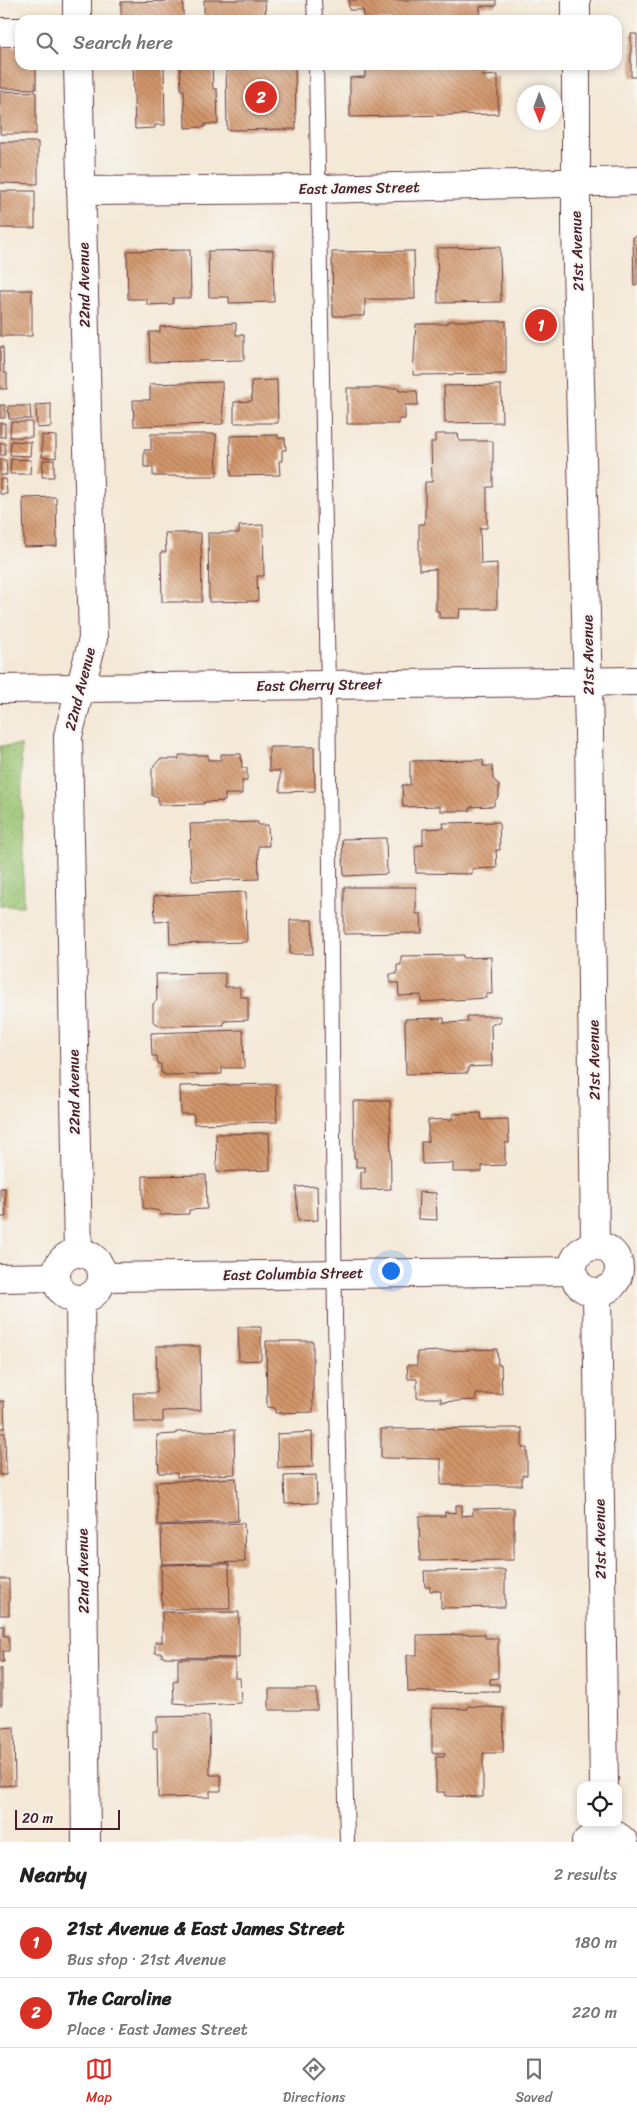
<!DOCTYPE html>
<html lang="en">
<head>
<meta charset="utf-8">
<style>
	:root { --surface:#fff; --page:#f2f2f2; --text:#222; --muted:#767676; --line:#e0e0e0; --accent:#d93025 }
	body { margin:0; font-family:Sriracha,sans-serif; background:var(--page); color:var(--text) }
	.controls { position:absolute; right:15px; bottom:15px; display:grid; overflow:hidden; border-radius:10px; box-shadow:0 2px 8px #0003 }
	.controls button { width:45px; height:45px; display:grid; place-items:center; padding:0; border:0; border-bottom:1px solid var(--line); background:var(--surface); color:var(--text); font:25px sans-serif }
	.compass { position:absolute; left:517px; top:85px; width:45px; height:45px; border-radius:50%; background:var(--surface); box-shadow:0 2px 8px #0003; rotate:179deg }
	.scale { position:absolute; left:15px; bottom:12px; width:105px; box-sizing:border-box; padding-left:5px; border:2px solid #4a1f2b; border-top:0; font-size:14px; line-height:18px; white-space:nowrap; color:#4a1f2b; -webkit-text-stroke:4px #f6f6f2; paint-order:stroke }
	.you { position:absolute; left:390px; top:1270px; width:18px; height:18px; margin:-12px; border:4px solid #fff; border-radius:50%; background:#1a73e8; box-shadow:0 0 0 8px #1a73e833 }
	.badge { display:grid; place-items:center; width:32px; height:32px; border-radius:50%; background:var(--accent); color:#fff; font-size:16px; font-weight:700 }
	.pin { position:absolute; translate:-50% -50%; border:2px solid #fff; box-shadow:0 1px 5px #0006 }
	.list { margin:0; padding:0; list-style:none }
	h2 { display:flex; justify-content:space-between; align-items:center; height:65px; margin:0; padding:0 20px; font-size:21px }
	h2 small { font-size:16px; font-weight:400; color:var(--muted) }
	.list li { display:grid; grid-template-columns:32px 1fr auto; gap:15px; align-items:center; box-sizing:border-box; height:70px; padding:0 20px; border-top:1px solid var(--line) }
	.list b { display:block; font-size:19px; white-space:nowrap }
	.list p { margin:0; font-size:16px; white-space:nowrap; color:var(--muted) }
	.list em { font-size:16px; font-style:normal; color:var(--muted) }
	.icon { flex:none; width:28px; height:28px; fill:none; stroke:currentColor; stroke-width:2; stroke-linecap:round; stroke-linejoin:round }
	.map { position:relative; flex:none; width:637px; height:1842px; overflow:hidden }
	.search { position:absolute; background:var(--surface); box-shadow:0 2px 8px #0003; left:15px; right:15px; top:15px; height:55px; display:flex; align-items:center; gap:12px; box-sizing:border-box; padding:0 18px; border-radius:15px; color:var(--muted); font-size:19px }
	.sheet { height:205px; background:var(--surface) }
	nav { display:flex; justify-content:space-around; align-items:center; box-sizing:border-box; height:70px; border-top:1px solid var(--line); background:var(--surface); font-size:14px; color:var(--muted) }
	nav a { display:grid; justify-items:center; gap:2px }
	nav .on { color:var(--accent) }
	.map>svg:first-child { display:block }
	.green { fill:url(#green-dots); stroke:#71704d }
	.building { fill:url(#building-back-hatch) }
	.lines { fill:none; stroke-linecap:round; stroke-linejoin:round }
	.lane-casing { stroke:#643d45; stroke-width:16 }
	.street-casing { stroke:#643d45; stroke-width:30 }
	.secondary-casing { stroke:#643d45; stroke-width:30 }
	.lane { stroke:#fff; stroke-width:14 }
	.street { stroke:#fff; stroke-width:28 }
	.secondary { stroke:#fff; stroke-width:28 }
	.labels { text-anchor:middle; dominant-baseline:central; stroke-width:4.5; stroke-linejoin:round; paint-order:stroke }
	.street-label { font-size:15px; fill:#4a1f2b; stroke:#f6f6f2 }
</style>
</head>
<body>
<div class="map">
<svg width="637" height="1842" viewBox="0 0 637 1842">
	<defs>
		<pattern id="green-dots" width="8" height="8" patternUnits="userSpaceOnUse" patternTransform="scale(1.25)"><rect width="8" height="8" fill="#98c26f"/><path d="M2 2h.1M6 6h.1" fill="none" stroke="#84a660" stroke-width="1.8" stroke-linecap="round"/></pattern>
		<pattern id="building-back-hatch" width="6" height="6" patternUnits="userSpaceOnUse" patternTransform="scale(1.25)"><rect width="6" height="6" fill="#d2966b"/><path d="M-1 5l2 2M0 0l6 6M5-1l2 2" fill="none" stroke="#ac7a58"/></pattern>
	</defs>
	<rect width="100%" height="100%" fill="#f6f6f2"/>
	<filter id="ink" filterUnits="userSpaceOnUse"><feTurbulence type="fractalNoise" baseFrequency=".02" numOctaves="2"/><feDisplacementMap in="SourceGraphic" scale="10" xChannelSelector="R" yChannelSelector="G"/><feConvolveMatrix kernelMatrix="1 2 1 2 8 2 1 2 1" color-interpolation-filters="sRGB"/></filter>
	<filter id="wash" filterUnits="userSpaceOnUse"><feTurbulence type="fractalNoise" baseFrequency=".0096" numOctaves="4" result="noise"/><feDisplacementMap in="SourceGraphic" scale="20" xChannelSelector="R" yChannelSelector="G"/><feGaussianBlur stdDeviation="1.12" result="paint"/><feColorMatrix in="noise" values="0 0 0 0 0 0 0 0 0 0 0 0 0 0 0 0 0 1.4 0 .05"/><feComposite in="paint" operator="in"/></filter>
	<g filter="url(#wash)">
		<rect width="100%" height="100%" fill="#f4e8d6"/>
		<path class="green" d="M21,745L24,906H0V746Z"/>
		<g id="blocks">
			<path class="building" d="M204,0H265L266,20H204Z
				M349,0H496V6H480V20H364L363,10H349Z
				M183,1V20H121V2Z
				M631,34H637V77H631Z
				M0,46H20V65H36V89L0,88Z
				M133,65H164L165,125H155V128L135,129Z
				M180,65H212L213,89H217L218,124H205V127L185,128L184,90H181Z
				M226,65H295L296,129L227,130Z
				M365,65H481L482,76L498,75V114L350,117V78L365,77Z
				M0,91L36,92V134H0Z
				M0,142H38V184L0,183Z
				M0,191H35V228H0Z
				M637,236V285H634L633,237Z
				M500,247L501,302L438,303L437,248Z
				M190,250L191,298H173V304L147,305V299H128L127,251Z
				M273,250L274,302L229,303V297H209L208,251Z
				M414,251L415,299H365V316H333L332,252Z
				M0,290H32V336H0Z
				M447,321H506V374L413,375L416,324H447Z
				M236,323V335H244V360L150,362L149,332H160V327Z
				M0,347H3L4,373H7V389H0Z
				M277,380L278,423H234V402L252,401L251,381Z
				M222,382L223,424L134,426L133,400H150V384Z
				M501,385L502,422L445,423L444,386Z
				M347,388H399V391H417L418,405H405V419H399V424H347Z
				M51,404V427L37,428L36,405Z
				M0,405H5V418H0Z
				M8,406H30L31,419H9Z
				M11,422H32V437H10Z
				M0,423H5V437H0Z
				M151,434H216L217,476H153V467H144V450H151Z
				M435,434H458L459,441H493V487H487V528H480L481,564L497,563V609H460L459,618H439V611H436V569L419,570V524H425V482H432L431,442H435Z
				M42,435L56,436V458L42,457Z
				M278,435V438H285L286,450H282V461H279L280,475L231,476L230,436Z
				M11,441L31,442L30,456L10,455Z
				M0,443H5V455H0Z
				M11,459L31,460L30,474H10Z
				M0,460H6L7,475H0Z
				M43,460H54V477H42Z
				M0,479H6L7,494H0Z
				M56,497L57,546L24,547L23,498Z
				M263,525L264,576H257L258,601L209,602L208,533H239V526Z
				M165,533H201L202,602H162L161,552H166Z
				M269,747H314L315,791L280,792V771H269Z
				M221,754H241L242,768H247V781H242V794H225V801L204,802V804L158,805V796H152V768L160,759H179V755H208V760H221Z
				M483,760V766H492L493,779L499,785V796L494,802V806L470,807V811H440V806L403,807L402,785H410V761Z
				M258,822V825H268L269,846H258L259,879L192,881L189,840H191L190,824Z
				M499,822L500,850H496L497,868L472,869V874L416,873L415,846L423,845V829L444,828L443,823Z
				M386,838L387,874L344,876L342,839Z
				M344,887H416V914H421L422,933L344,934Z
				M246,892L247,942L170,944L169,921L155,922L154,896Z
				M290,920H312L313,954H290Z
				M463,955V958L491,957L492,994H486V998L421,1002V995L399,996L398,983H390V974H397V965H401V956Z
				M225,973V987H240V997H248V1020L224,1021V1025L160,1026L153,1021V1004L157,1000L156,974Z
				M467,1016H500V1023L491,1024L492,1066L468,1067V1073L406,1074L405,1019L444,1018V1023L468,1022Z
				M243,1030L244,1068H222V1074L164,1075V1073H161V1064H158L157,1056H152L151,1033Z
				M276,1084L277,1122L194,1124V1114H181L180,1086Z
				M353,1101H390L391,1189L361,1190V1172H365V1167H356V1158H354Z
				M481,1113L482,1120L508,1119L509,1143H505V1165L482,1166V1172H453V1163L422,1164L421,1142H428V1120L453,1119V1114Z
				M269,1133L270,1170L217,1172L216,1134Z
				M206,1175L207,1209L189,1210V1214L160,1215V1211L143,1208V1176Z
				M317,1186L318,1220L298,1221L296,1187Z
				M0,1188H5L6,1217H0Z
				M419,1192L436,1193L437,1220L418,1219Z
				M238,1327H261V1360L239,1361Z
				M266,1341H313V1412L275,1413V1408L267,1407Z
				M156,1346H200L201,1410L163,1411V1422H134L133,1393H157Z
				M497,1349L498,1365H501L502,1394H476V1400L441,1402V1398H417V1379H408L407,1365H417V1352Z
				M0,1401H4L5,1428H0Z
				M522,1428V1448H527V1475H522V1485H441V1459L381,1458V1429Z
				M234,1430L235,1474L177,1477V1473H159L157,1435L176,1434V1432Z
				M312,1432L313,1467L278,1468L277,1434Z
				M0,1433H5L6,1475H0Z
				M316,1475L317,1503L285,1504L284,1476Z
				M236,1478L238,1521L158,1525L156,1482Z
				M456,1505H462V1516L473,1515V1509L514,1508V1560L420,1561L419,1516H445V1512L456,1513Z
				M244,1523L245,1562L162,1564L161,1526Z
				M229,1564L230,1609H162L161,1565Z
				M505,1570V1607L441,1608V1591H430V1587H425L424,1571Z
				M0,1579H9V1615H0Z
				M162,1612H239V1658L162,1657V1653H155V1642H162Z
				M0,1626H4V1636H9V1651H3L4,1662H0Z
				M485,1634V1638H498V1678L490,1679V1684H499V1691L408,1692L407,1655H417V1635Z
				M178,1659H235V1678H240L241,1703L187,1706V1704L174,1703L173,1681L178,1680Z
				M0,1668H2V1705H0Z
				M269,1689H317V1710H269Z
				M468,1706L504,1708L503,1753H483V1797L445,1796V1792H436V1757H444L445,1753H432V1708L468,1709Z
				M209,1716L210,1775H221V1791H210V1797L158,1798L157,1748H153V1731H157V1717Z
				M14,1727L15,1785L0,1786V1728Z"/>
		</g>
	</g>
	<g filter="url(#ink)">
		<use href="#blocks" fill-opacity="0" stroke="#643d45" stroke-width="1"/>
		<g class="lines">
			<g class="lane-casing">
				<path id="lane" d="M314,0L315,20
					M316,65L328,685L335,1320L347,1842"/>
			</g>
			<g class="street-casing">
				<path id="street" d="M77,0V20
					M576,20V0
					M0,32H20
					M576,65V228L589,731L595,1246
					M81,191L318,189L637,181
					M573 1269a23 23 0 1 1 46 0a23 23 0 1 1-46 0Z
					M78,1252L68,736L93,639L78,65
					M56 1276a23 23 0 1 1 46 0a23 23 0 1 1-46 0Z
					M103,1277L573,1271
					M0,1278L56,1277
					M597,1293L604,1786
					M80,1299L86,1842
					M586,1842C598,1831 613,1830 624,1842"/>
			</g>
			<g class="secondary-casing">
				<path id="secondary" d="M0,689L637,681"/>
			</g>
			<use href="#lane" class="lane"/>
			<use href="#street" class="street"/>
			<use href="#secondary" class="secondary"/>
		</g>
	</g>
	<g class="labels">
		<g class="street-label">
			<text transform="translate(359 188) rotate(-1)">East James Street</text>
			<text transform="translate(577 251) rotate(-92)">21st Avenue</text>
			<text transform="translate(84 285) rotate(-91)">22nd Avenue</text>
			<text transform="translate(588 655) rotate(-91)">21st Avenue</text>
			<text transform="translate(319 685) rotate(-1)">East Cherry Street</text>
			<text transform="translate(80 689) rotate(-76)">22nd Avenue</text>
			<text transform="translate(594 1060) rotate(-91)">21st Avenue</text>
			<text transform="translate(74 1092) rotate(-91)">22nd Avenue</text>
			<text transform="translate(293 1274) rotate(-1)">East Columbia Street</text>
			<text transform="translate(600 1539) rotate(-91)">21st Avenue</text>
			<text transform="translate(83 1571) rotate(-91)">22nd Avenue</text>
		</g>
	</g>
</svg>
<div class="controls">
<button><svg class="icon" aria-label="locate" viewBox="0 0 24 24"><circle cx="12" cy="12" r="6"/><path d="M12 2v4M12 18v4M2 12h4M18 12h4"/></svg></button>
</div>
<svg class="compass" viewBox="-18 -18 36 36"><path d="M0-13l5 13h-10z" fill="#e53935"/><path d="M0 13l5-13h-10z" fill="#767676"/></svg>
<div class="scale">20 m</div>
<div class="you"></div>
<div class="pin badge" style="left:541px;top:325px">1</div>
<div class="pin badge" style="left:261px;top:97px">2</div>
<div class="search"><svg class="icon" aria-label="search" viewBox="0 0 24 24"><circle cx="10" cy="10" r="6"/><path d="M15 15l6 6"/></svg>Search here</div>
</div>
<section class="sheet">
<h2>Nearby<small>2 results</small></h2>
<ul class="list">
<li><span class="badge">1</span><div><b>21st Avenue &amp; East James Street</b><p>Bus stop · 21st Avenue</p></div><em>180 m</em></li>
<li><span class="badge">2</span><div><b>The Caroline</b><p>Place · East James Street</p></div><em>220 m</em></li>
</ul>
</section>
<nav>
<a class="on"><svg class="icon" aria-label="map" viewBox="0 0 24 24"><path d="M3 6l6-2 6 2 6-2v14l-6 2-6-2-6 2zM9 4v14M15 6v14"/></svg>Map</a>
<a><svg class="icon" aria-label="directions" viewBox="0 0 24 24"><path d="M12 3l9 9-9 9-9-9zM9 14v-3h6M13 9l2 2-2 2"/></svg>Directions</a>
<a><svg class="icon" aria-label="saved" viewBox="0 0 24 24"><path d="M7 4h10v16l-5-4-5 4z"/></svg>Saved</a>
</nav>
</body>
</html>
